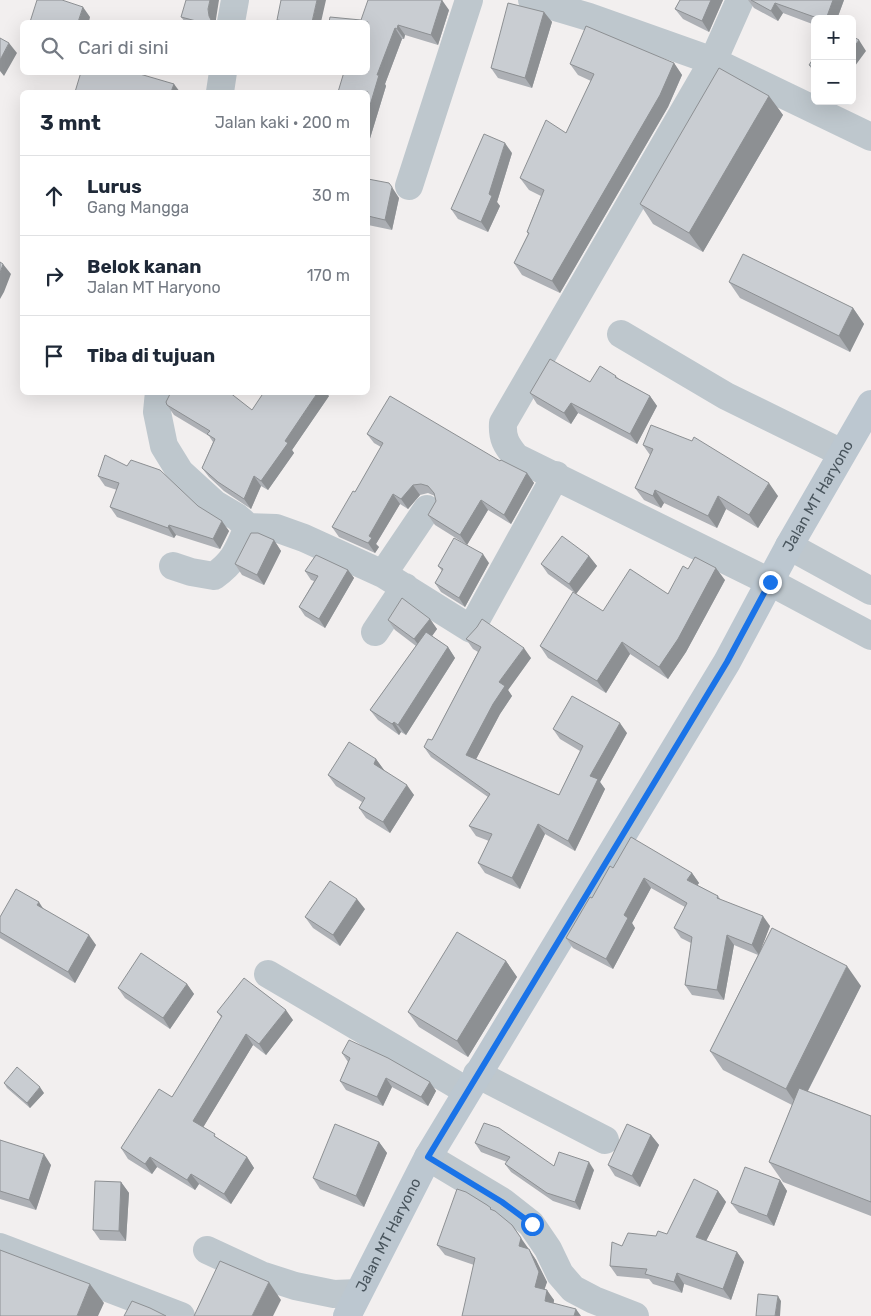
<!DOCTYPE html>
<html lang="id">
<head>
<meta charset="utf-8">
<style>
	:root { --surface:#fff; --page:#f2f2f3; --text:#1f2937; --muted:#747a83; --line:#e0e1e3 }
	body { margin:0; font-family:Rubik,sans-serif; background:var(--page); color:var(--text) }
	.controls { position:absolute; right:15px; top:15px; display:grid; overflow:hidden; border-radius:8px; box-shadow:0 5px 20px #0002 }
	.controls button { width:45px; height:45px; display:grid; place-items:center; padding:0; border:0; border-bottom:1px solid var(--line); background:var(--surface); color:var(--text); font:25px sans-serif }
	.stop { position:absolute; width:15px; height:15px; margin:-11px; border:4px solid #1a73e8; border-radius:50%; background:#fff }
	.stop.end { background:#1a73e8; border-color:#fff; box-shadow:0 1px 5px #0008 }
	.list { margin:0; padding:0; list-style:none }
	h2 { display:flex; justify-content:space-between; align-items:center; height:65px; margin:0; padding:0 20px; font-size:21px }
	h2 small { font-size:16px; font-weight:400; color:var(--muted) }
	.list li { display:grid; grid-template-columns:32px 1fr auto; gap:15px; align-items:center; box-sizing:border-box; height:80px; padding:0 20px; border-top:1px solid var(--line) }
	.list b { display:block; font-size:19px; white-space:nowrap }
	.list p { margin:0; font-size:16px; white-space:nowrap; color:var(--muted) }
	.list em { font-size:16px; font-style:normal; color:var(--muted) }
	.icon { flex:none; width:28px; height:28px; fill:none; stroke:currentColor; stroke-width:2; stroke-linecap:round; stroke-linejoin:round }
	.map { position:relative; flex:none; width:871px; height:1316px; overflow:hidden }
	.search { position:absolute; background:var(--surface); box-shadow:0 5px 20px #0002; left:20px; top:20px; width:350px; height:55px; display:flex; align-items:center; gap:12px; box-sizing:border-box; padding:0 18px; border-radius:8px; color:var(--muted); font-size:19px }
	.panel { position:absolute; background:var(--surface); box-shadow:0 5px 20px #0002; left:20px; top:90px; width:350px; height:305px; border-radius:8px }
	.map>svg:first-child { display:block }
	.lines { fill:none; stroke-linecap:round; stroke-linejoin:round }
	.minor { stroke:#bec7cd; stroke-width:28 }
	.secondary { stroke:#bcc7d0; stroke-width:28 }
	.wall { fill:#adb0b5 }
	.shaded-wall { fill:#8d9093 }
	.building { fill:#c9cdd2; stroke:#8d9093 }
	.route { stroke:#1a73e8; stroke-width:6 }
	.labels { text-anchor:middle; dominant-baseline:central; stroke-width:4.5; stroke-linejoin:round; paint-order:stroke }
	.street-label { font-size:15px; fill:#48545c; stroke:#fff }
</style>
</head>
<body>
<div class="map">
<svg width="871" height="1316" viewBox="0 0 871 1316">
	<rect width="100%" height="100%" fill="#f2efef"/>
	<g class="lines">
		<path class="minor" d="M532,0L589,17L713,61L871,137
			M740,0L713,61L503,423C502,438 506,445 516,457L770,582L871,636
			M231,22L235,0
			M220,92L223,72
			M409,186L469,0
			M621,334L726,396L842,453
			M159,392L157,412L164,446L180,472L215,504L237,517L248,527C238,550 235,561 214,576L191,572L173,566
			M248,527L276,528L304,538L383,574L471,629L556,475
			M789,546L871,591
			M383,574L427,509
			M375,632L405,587
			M268,974L467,1091
			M477,1074L605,1140
			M428,1157L503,1202L531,1224L548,1249L560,1274L573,1289L594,1300L635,1316
			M0,1247L181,1316
			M207,1250L261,1275L295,1286L334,1294L358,1293"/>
		<path class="secondary" id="s1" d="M347,1316L428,1157L727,662L789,546L871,404"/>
	</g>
	<path class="wall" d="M680,0H723L709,32L683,19L675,9Z
		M748,0H844L837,19H815V25L783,13L778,21L754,8Z
		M449,10L438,45L405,35L404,39H402L385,84L386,86L368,145V92L361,20Z
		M544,12L552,22L532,88L498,78L491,68Z
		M181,17L216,19V22H185Z
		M277,20L321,22H279Z
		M815,56V74L809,65Z
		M674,63L682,75L668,107L560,293L522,275L514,263L528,234L527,232L541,196L529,190L520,178L566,133L591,81L578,75L570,64Z
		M769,96L783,115L703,252L653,224L640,204Z
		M512,153L497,202L500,206L488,232L458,219L451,209Z
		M368,179L399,198L392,230L368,225Z
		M729,282L853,308L864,324L850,352L740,298Z
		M616,376L619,379L650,396L657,406L637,444L578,413L571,424L537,404L530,393L590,382Z
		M329,396L292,450L294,453L268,490L261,486L251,509L224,491L209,477L202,468L213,442L209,436L174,415L167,405L252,410Z
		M367,434L500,461L527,473L534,483L511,524L488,510L467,545L435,525L428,515L436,501L435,496L428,493L420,495L408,509L400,504L376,544L379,547L375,553L339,537L332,527L355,492L381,447L374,443Z
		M643,445L778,496L758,528L726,509L717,528L664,503L661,508L644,500L635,488L650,455Z
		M98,476L198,506L229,531L220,549L176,535L174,538L117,517L110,507L117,490L105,486Z
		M274,540L281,551L264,585L242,575L235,564Z
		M589,556L597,566L576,594L548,574L541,564Z
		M489,563L465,607L441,592L435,583L442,571L438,566Z
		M688,569L725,580L686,652L668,679L630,654L606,693L548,658L540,646L603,611L668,594Z
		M348,570L354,578L325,628L305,616L299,607L314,581L311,580L305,571Z
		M430,619L437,629L432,636L448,647L455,658L406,735L401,732L399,735L378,720L370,710L416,646L395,630L388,620Z
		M466,639L531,658L508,690L512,696L500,714L476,759L559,795L580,751L560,739L553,729L627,733L600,782L605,789L575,851L545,834L520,889L485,873L478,863L489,841L476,836L469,826L488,797L431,757L424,747L432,740L478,652L473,649Z
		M376,759L384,770L414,795L390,833L366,818L359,808L362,802L336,786L328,775Z
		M613,868L692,873L699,883L697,885L718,896L721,900L770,926L761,948L861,986L808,1091L871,1116V1216L783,1182L769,1162L792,1105L723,1070L710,1051L758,955L734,945L724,1000L692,995L685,985L691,943L681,938L674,928L685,907L651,888L632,923L635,928L613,969L573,948L566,938Z
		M43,909L96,945L75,983L0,938V917Z
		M365,909L340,946L313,928L305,917Z
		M506,961L517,977L468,1057L419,1027L408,1012Z
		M187,984L194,994L170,1029L125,998L118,988Z
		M217,1012L293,1020L266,1055L253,1045L203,1127L219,1139L247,1157L254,1168L231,1204L199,1184L195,1190L157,1167L152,1174L128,1159L121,1148L172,1097L221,1017Z
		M342,1053L430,1082L436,1091L428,1106L392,1087L383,1106L346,1090L340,1081L348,1062Z
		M4,1083L44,1093L30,1108L7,1088Z
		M651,1135L659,1145L640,1187L615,1176L608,1165Z
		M0,1140L51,1165L36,1210L0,1199Z
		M379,1142L387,1153L364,1207L320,1189L313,1178Z
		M475,1143L554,1166L594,1170L580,1210L553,1201L511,1172L505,1164L507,1162L481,1152Z
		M780,1180L787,1191L774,1226L739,1213L731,1203Z
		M121,1182L129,1193L126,1241L100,1240L93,1230Z
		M718,1191L726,1202L706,1241L737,1252L744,1262L731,1300L684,1284L682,1293L653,1284L649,1279L617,1276L610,1266L622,1246L656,1236L667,1234Z
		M492,1210L528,1248V1249L536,1260L547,1282L544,1289L554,1300V1303L474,1265L445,1255L437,1245Z"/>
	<path class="shaded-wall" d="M210,0H219L216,19V22H211L209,16L208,9Z
		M317,0H326L321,22H312Z
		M442,0L449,10L438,45L431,35Z
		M711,0H723L709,32L702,21Z
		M833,0H844L837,19H826Z
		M775,3L783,13L778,21L771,11Z
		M83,7L90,17L89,22H78Z
		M544,12L552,22L532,88L525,78Z
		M398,25L405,35L404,39L397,29Z
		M395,28L402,39L385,84L386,86L368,145V112L377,75Z
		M859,40L866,51L852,70V50Z
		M9,43L17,53L4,76L0,71V60Z
		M674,63L682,75L668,107L560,293L552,281Z
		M174,84L180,92H171Z
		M769,96L783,115L703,252L689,233Z
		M505,143L512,153L497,202L500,206L488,232L481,222L489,194Z
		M392,187L399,198L392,230L385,220Z
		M3,264L11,274L4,292L0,299V273Z
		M853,308L864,324L850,352L839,336Z
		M318,392H326L329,396L292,450L294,453L268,490L261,481L285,441Z
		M650,396L657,406L637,444L630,434Z
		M571,403L578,413L571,424L564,413Z
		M527,473L534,483L511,524L504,515Z
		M254,476L261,486L251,509L244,499Z
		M769,483L778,496L758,528L749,515Z
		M413,485L420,495L408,509L401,499Z
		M655,490L664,503L661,508L653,496Z
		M393,494L400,504L376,544L379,547L375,553L368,543L369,536Z
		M718,496L726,509L717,528L708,516Z
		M481,500L488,510L467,545L460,535Z
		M222,521L229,531L220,549L213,539Z
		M169,525L176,535L174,538L168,528Z
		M274,540L281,551L264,585L257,575Z
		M483,554L489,563L465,607L459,598Z
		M589,556L597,566L576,594L569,584Z
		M716,568L725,580L686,652L668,679L659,667Z
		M348,570L354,578L325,628L319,619Z
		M430,619L437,629L422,650L414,639Z
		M622,642L630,654L606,693L597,681Z
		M448,647L455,658L406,735L398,725Z
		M524,648L531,658L508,690L512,696L500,714L473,765L466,755L499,682Z
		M394,722L401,732L399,735L392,724Z
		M620,723L627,733L600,782L605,789L575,851L568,841L590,776Z
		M376,759L384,770L381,774L374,764Z
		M407,785L414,795L390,833L383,822Z
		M538,824L545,834L520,889L512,878Z
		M692,873L699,883L694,890L687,880Z
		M644,878L651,888L632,923L635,928L613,969L606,959L624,915Z
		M357,899L365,909L340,946L333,935Z
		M39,902L46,913L37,905Z
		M763,916L770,926L759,955L752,945Z
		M89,935L96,945L75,983L68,972Z
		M727,935L734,945L724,1000L717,990Z
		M506,961L517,977L468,1057L457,1041Z
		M847,966L861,986L799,1108L786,1089Z
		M187,984L194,994L170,1029L163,1018Z
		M286,1010L293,1020L266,1055L259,1044Z
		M246,1034L253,1045L201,1131L193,1121Z
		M386,1078L392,1087L383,1106L377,1097Z
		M430,1082L436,1091L428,1106L421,1097Z
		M40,1087L44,1093L30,1108L27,1103Z
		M651,1135L659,1145L640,1187L632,1176Z
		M379,1142L387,1153L364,1207L356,1196Z
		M44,1154L51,1165L36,1210L29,1200Z
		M150,1157L157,1167L152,1174L145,1164Z
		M247,1157L254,1168L231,1204L224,1194Z
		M589,1162L594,1170L580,1210L575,1202Z
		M191,1174L199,1184L195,1190L187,1180Z
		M780,1180L787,1191L774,1226L767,1216Z
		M121,1182L129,1193L126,1241L119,1231Z
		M718,1191L726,1202L703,1247L696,1237Z
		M512,1225L528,1248L526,1256L519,1246Z
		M529,1249L536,1260L547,1282L542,1297L535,1287Z
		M737,1252L744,1262L731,1300L723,1289Z
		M677,1273L684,1284L682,1293L674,1282Z
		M269,1282L281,1300L273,1316H252Z
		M90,1284L104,1303L98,1316H77Z
		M547,1290L554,1300L552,1311L545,1301Z
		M778,1296L781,1301L780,1316H775Z
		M576,1309L581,1316H574Z"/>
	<path class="building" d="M37,0H62L83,7L78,22H30Z
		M186,0H210L208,9L209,16L211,20V22H200L181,17Z
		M281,0H317L312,22H291L277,20Z
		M368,0H442L431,35L398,25L397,29L395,28L377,75H379L368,112V92H338L344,72H368V22H329L330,17L361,20Z
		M680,0H711L702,21L675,9Z
		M751,0H833L826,19H820L775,3L771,11Z
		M508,3L544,12L525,78L491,68Z
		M586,26L674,63L660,95L552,281L514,263L529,233L527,232L544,190L520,178L546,120L566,133L594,74L570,64Z
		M852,36L859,40L852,50Z
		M0,38L9,43L0,60Z
		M815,56V69L809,65Z
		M719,68L769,96L689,233L640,204Z
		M81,72H133L174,84L171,92H75Z
		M484,134L505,143L489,194L492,196L481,222L451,209Z
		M368,179L389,183L392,187L385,220L368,216Z
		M743,254L853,308L839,336L729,282Z
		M0,262L3,264L0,273Z
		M550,359L590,382L600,366L616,376L615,377L650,396L630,434L571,403L564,413L530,393Z
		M171,392H229L252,410L264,392H318L285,441L288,443L261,481L254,476L244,499L218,482L202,468L215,439L207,434L210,431L167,405L166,402Z
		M390,396L500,461L501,460L527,473L504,515L481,500L460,535L428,515L436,501L434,493L428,486L421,484L413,485L401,499L393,494L369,536L372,538L368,543L332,527L353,491L355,492L383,443L367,434Z
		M651,425L692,441L694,437L769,483L749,515L718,496L708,516L655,490L653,496L635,488L653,449L643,445Z
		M105,455L127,466L131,460L160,470L198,506L222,521L213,539L169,525L168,528L110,507L119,483L98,476Z
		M251,533H258L274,540L257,575L235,564Z
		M562,536L589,556L569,584L541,564Z
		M454,538L483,554L459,598L435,583L443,569L438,566Z
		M316,555L348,570L319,619L299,607L318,576L305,571Z
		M695,557L716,568L678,639L659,667L622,642L597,681L540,646L573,592L603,611L630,569L668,594L683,566L688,569Z
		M402,598L430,619L414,639L388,620Z
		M482,619L524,648L499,682L505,686L493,704L466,755L559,795L583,746L553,729L572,696L620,723L590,776L598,779L568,841L538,824L512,878L478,863L492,834L469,826L490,794L424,747L428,739L432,740L481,647L466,639L477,627Z
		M426,632L448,647L398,725L394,722L392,724L370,710Z
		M349,742L376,759L374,764L407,785L383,822L359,808L365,798L328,775Z
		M631,837L692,873L687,880L718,896L717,898L763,916L752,945L727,935L717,990L685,985L692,937L674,928L687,903L644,878L624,915L628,918L606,959L566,938L590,897L592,898L610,866L613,868Z
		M330,881L357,899L333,935L305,917Z
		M16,889L39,902L37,905L89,935L68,972L0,932V917Z
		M772,928L847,966L786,1089L710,1051Z
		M457,932L506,961L457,1041L408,1012Z
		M141,953L187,984L163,1018L118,988Z
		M244,978L286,1010L259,1044L246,1034L193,1121L215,1134L214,1136L247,1157L224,1194L191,1174L187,1180L150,1157L145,1164L121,1148L159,1089L172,1097L222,1016L217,1012Z
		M349,1040L388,1058L430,1082L421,1097L386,1078L377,1097L340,1081L350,1058L342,1053Z
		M17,1067L40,1087L27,1103L4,1083Z
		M799,1088L871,1116V1202L769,1162Z
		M484,1123L499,1128L554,1166L559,1152L589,1162L575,1202L547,1193L505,1164L510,1157L475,1143Z
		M335,1124L379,1142L356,1196L313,1178Z
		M627,1124L651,1135L632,1176L608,1165Z
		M0,1140L44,1154L29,1200L0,1191Z
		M745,1167L780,1180L767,1216L731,1203Z
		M694,1179L718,1191L696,1237L737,1252L723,1289L677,1273L674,1282L645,1274L647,1269L610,1266L612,1242L622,1246L628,1233L656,1236L658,1231L667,1234Z
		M95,1181L121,1182L119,1231L93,1230Z
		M457,1189L466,1192L487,1205L491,1208L490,1209L495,1211L512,1225L521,1238L519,1246L529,1249L539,1272L535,1287L547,1290L545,1301L576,1309L574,1316H462L475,1258L437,1245Z
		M0,1250L90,1284L77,1316H0Z
		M220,1261L269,1282L252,1316H194Z
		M758,1294L778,1296L775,1316H756Z
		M132,1301L150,1308L166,1316H124Z"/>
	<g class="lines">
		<path class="route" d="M532,1224L502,1202L428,1157L680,740L727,662L770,582"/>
	</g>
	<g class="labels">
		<g class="street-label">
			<text stroke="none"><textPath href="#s1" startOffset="946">Jalan MT Haryono</textPath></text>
			<text stroke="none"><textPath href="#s1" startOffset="91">Jalan MT Haryono</textPath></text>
		</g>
	</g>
</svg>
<div class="controls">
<button>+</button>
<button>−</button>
</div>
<div class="stop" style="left:532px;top:1224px"></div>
<div class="stop end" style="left:770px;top:582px"></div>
<div class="search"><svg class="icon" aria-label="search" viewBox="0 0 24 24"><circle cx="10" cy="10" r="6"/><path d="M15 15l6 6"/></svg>Cari di sini</div>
<section class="panel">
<h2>3 mnt<small>Jalan kaki · 200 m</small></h2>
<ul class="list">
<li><svg class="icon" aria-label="ahead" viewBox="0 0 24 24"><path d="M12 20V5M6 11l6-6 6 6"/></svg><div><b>Lurus</b><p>Gang Mangga</p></div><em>30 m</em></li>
<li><svg class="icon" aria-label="right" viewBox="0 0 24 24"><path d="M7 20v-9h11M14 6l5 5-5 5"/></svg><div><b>Belok kanan</b><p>Jalan MT Haryono</p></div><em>170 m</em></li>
<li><svg class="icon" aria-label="arrive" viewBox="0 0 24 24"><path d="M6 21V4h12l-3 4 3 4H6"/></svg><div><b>Tiba di tujuan</b></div></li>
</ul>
</section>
</div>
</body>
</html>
